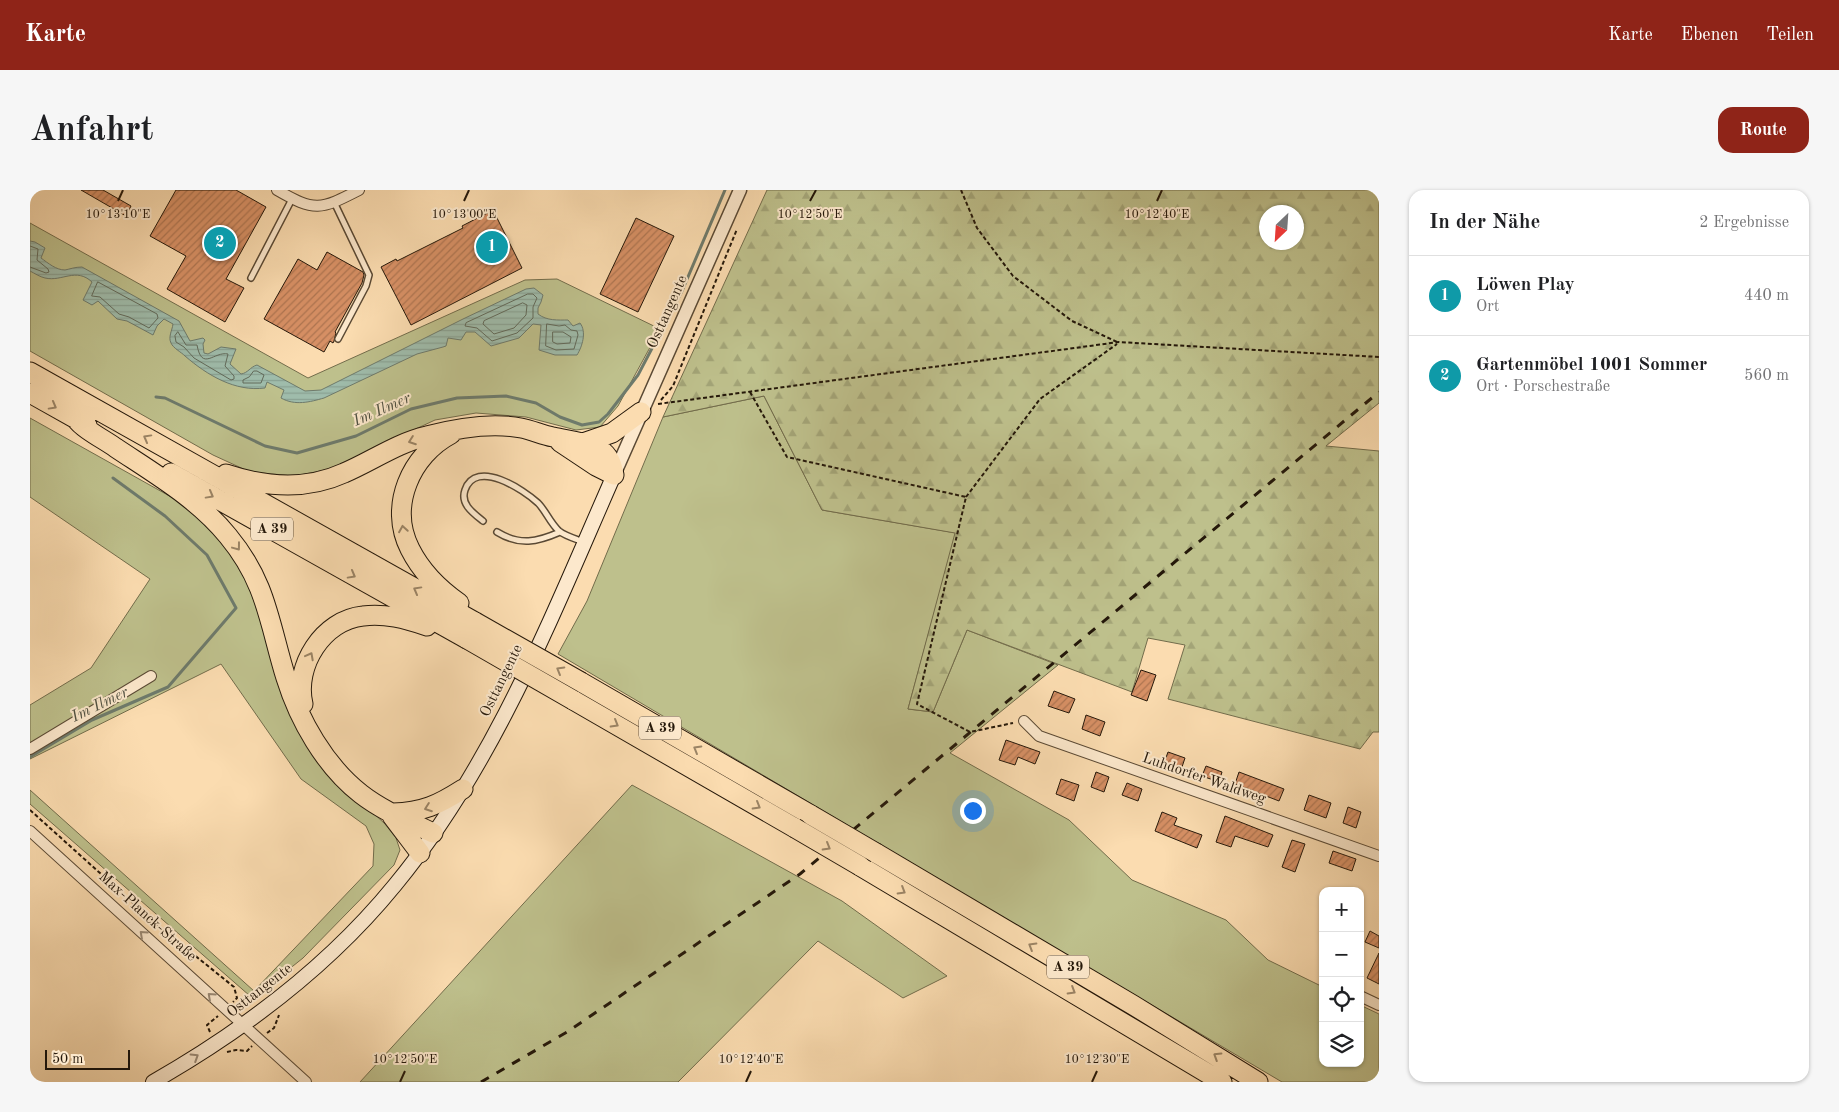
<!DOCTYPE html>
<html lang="de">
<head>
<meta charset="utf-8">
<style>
	:root { --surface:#fff; --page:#f6f6f6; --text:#202124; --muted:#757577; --line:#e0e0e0; --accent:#8f2418 }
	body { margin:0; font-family:"Old Standard TT",serif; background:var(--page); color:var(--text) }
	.controls { position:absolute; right:15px; bottom:15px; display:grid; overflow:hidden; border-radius:10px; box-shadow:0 1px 4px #0004 }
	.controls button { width:45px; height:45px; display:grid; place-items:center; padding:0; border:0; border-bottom:1px solid var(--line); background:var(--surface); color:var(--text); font:25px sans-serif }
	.compass { position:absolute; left:1229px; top:15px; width:45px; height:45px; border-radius:50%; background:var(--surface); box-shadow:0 1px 4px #0004; rotate:205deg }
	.scale { position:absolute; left:15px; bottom:12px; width:85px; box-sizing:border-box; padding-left:5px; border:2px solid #25180a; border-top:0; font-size:14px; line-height:18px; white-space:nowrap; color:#25180a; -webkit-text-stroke:4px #fce8cc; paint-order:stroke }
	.you { position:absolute; left:942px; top:620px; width:18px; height:18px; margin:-12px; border:4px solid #fff; border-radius:50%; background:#1a73e8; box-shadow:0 0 0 8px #1a73e833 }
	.badge { display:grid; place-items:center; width:32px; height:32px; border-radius:50%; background:var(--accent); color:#fff; font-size:16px; font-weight:700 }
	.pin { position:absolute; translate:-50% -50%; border:2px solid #fff; box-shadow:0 1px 5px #0006 }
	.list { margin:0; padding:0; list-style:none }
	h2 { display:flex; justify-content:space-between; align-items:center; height:65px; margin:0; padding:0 20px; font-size:21px }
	h2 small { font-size:16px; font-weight:400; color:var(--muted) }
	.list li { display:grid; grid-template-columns:32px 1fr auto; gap:15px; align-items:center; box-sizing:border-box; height:80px; padding:0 20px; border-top:1px solid var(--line) }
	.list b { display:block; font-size:19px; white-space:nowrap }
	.list p { margin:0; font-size:16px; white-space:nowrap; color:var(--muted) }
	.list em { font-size:16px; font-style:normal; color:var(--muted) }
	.icon { flex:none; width:28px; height:28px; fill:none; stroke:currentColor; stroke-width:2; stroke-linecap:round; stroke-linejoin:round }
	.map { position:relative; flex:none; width:1349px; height:892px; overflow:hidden; border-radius:15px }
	header { display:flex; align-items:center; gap:30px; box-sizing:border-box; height:70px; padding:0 25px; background:var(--accent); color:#fff }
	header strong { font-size:24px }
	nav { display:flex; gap:28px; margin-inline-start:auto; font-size:18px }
	.intro { display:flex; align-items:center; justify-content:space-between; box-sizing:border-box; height:120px; padding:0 30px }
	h1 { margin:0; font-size:35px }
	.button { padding:12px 22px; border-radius:15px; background:var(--accent); color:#fff; font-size:18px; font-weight:700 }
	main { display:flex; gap:30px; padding:0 30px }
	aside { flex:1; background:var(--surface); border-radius:15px; box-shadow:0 1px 4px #0004 }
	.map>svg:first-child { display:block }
	.green { fill:#bec08c; stroke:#726c4b }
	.forest { fill:url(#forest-firs); stroke:#726c4b; fill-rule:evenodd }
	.water { fill:url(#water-rules); stroke:#6e7a6b }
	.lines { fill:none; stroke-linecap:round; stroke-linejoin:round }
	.shore { stroke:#626a5a; stroke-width:1 }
	.stream { stroke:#6e7a6b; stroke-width:3 }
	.building { fill:url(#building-hatch); stroke:#25180a }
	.service-casing { stroke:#5a4934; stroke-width:8 }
	.minor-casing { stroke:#5a4934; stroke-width:12 }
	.tertiary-casing { stroke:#5a4934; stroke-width:15 }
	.secondary-casing { stroke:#25180a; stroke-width:16 }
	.motorway-casing { stroke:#25180a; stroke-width:21 }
	.path { stroke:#25180a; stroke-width:2; stroke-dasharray:4 2.5; stroke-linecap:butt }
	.service { stroke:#fce8cc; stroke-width:5 }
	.minor { stroke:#fce8cc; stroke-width:10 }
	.tertiary { stroke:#fce8cc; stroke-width:12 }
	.secondary { stroke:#fce8cc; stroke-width:14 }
	.motorway { stroke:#fbdcb0; stroke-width:19 }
	.rail { stroke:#25180a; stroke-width:3; stroke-dasharray:9 9; stroke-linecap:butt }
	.motorway-bridge-casing { stroke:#25180a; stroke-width:21; stroke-linecap:butt }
	.motorway-bridge { stroke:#fbdcb0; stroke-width:19 }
	.oneway { stroke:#9b8465 }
	.oneway2 { stroke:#9b8a75 }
	.ticks { fill:none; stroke:#25180a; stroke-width:2 }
	.labels { text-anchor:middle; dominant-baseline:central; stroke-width:4; stroke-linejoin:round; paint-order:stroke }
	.shield { fill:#fce8cc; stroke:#665644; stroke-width:1 }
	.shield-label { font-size:14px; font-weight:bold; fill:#25180a }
	.street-label { font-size:15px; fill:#25180a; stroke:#fce8cc }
	.water-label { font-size:16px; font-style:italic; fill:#505142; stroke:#fce8cc }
	.ticks-label { font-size:12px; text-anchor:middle; fill:#25180a; stroke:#fce8cc; stroke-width:4; stroke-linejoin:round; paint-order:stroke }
</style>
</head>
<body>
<header>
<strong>Karte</strong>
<nav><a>Karte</a><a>Ebenen</a><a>Teilen</a></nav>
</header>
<div class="intro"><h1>Anfahrt</h1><a class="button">Route</a></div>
<main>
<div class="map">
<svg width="1349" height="892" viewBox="0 0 1349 892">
	<defs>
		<pattern id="forest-firs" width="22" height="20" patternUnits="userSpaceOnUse" patternTransform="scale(1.25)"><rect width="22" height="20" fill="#bec08c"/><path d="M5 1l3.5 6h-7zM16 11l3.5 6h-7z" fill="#a3a477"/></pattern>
		<pattern id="water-rules" width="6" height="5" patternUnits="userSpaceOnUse" patternTransform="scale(1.25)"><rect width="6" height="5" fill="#9fbcab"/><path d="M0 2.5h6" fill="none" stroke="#89a192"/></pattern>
		<pattern id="building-hatch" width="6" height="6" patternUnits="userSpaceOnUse" patternTransform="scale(1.25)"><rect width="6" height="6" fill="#d79065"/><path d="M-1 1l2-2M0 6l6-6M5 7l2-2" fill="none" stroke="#ae7551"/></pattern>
	</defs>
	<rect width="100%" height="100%" fill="#fbdcb0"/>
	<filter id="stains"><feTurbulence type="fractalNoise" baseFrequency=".004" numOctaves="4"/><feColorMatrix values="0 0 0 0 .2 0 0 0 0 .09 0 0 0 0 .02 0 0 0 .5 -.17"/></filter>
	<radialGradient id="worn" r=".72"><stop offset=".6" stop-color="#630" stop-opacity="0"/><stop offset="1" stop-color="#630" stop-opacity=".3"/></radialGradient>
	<path class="green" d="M0,33L278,188L495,90L527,89L630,139L588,216L570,237L546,240L496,227L446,223L405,230L300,279L265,286L220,282L183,265L0,161Z
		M734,206L792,320L926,343L878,519L903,522L937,440L1028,475L920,563L1039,630L1102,690L1196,730L1238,770L1293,797V873H1330V815L1349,824V892H1252L528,464L557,411L633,227Z
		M0,228L143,308L178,332L208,368L306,588L355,634L366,648L370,660L364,675L273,768L228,804L220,806L0,614V600L224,801L343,676L344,654L336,636L271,589L191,474L0,569V515L61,478L120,389L0,307Z
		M602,595L812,711L917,786L873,808L788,751L648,892H330Z"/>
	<path class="forest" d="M737,0H1349V213L1296,256L1349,261V542H1343L1330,559L1138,509L1155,455L1118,448L1102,502L937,440L903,522L878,519L925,343L792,320L734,206L633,227ZM1236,22H1266V52H1236Z"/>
	<path class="water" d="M0,51L5,52L15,58L11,68C18,73 26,80 35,80C40,79 45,77 52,77L149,131L160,151L173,148L175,150L173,154L174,163L178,164L191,157L206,159L200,174L211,184C218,183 220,177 227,175L275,201L291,200L433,129L496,99L504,98L513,105L511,112L508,118V124C517,131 528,130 538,130L543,136L550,133C557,142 552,157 547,165H525L509,160L511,135L503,134L489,148L461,156L445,142H436L431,150L418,148L416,156L413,157L387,164L294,208C280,212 265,216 251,208L254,200L237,192L235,198C205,202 177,185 155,166C151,162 143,158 141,153C138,147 142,141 143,134L134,129L127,136L123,145L97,131L87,129L68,111L62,115L53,110L62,92C46,77 32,92 15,88C10,87 4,83 0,81Z"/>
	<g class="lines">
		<path class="shore" d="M0,56L8,59L7,70L18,79L19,82L16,83L0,77
			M68,92L127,124L128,128L119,138L99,127L89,124L70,107L62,106Z
			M498,104H503L507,108L503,117V128L487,143L462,151L447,138L435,136L436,133Z
			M493,113L497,115L496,125L484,138L464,144L453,134L454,131Z
			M517,134L529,136L535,135L541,140L547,141L548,145L544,159L526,160L516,156Z
			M148,142L156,155H167C172,182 184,161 198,164L195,176L204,186V189L201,190L164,168L154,157L146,152L145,146Z
			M523,142H533L541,147L540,153L527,154L523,152Z
			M224,181H227L234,185L231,193H213V190L219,187Z"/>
		<path class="stream" d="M126,207L135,208L235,256L267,263L326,246L381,219L427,208L476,206L506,213L530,227L552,235L569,232L578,224L608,185L652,101L695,0
			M0,567L62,530L138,497L206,418L177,365L135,326L83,288"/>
	</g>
	<path class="building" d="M51,0H73L101,16L96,26Z
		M146,0H206L236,17L196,89L214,98L195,132L137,99L156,66L120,46Z
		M463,20L492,78L381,135L351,77L366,69L367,71L433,38L432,36Z
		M606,28L644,46L608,122L570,104Z
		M297,62L333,82L334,85L332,93L305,142L306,143L304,151L303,153L300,151L294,162L234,129L268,69L287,80Z
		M1111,480L1126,485L1117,511L1101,505Z
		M1024,501L1045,509L1039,523L1018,516Z
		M1056,525L1075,532L1070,546L1052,539Z
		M976,550L1010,562L1005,574L988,567L985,575L969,570Z
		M1138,562L1155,568L1151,580L1134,573Z
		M1176,576L1192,582L1189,592L1172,586Z
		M1066,582L1079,587L1074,602L1061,597Z
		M1209,582L1254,599L1249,611L1205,594Z
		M1031,589L1049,595L1044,611L1026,604Z
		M1097,593L1112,599L1108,611L1092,605Z
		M1279,605L1301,613L1296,628L1274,620Z
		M1318,617L1331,622L1326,638L1313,633Z
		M1132,622L1147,628L1144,635L1172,645L1167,658L1125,641Z
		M1195,626L1243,645L1238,657L1205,646L1201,657L1186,652Z
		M1262,650L1275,654L1265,682L1252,677Z
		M1303,661L1326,669L1322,681L1299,673Z
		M1340,741L1349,746V758L1335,752Z
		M1349,763V794L1337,788Z"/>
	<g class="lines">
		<g class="service-casing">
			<path id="service" d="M304,12L339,85L336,96L308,149
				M221,88L262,9
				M453,331C443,323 430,314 435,300C446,268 494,300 508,313C516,321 520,333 529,341C535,346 546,349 554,352
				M467,342C490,356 507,352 530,342"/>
		</g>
		<g class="minor-casing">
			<path id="minor" d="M247,0C285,22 290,20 329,0
				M994,531L1009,546L1349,666
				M0,559L121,486
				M0,641L276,892
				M1330,806L1349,815"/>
		</g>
		<g class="tertiary-casing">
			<path id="tertiary" d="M584,285L710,0"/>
		</g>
		<g class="secondary-casing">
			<path id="secondary" d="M123,892C214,840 299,776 365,695C464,575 522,426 584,285"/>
		</g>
		<g class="motorway-casing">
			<path id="motorway" d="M0,182L445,432
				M0,203L57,235
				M46,229C53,239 75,250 86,258C125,284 168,309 198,346C237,393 239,433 256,488C269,530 295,576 331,604C353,621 378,631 403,643
				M421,244C381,265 358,316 380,359C391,381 409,399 429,413
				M530,252L566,276L584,285
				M553,253L582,243L611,222
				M141,283L437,449
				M196,284C235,297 277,300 314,283C342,271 367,253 397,246C427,238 460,232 491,238C502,240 512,245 523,247C537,250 550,252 564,256C577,262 582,271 584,285
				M551,492L781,625
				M543,510L765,638
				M273,514C264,476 293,430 333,426C355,423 376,429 397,436
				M363,623C393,622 408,615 433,599
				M362,626L390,663
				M846,663L1103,815L1228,892
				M830,676L1192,892"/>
		</g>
		<path class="path" d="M931,0L947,38L983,86L1042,131L1087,152
			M720,202L757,267L936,307L887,514L940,542L983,533
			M631,210L643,196L707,39
			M628,214L1089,152L1349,167
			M936,307L1010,209L1087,154
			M0,620L132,739L204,797L207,808L203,812
			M180,842L177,835L188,826
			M237,843L244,838L249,825
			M197,862L206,860L217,861L222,856"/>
		<use href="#service" class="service"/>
		<use href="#minor" class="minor"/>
		<use href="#tertiary" class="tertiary"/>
		<use href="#secondary" class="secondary"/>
		<use href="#motorway" class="motorway"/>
		<path class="rail" d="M451,892L537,842L770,684L1349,202"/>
		<g class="motorway-bridge-casing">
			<path id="motorway-bridge" d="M445,432L551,492
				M437,449L543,510
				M781,625L846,663
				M765,638L830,676"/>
		</g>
		<use href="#motorway-bridge" class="motorway-bridge"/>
	</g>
	<defs><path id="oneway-chevron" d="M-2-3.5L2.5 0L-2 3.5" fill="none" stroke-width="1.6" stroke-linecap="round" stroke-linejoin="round" transform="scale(1.25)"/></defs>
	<g class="oneway">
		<use href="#oneway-chevron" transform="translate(23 216) rotate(29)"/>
		<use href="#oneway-chevron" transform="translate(117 248) rotate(-151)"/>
		<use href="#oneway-chevron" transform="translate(382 251) rotate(160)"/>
		<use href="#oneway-chevron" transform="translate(180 305) rotate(29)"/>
		<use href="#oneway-chevron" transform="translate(373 339) rotate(-99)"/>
		<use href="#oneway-chevron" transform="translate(207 357) rotate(53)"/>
		<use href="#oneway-chevron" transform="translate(322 385) rotate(29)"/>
		<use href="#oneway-chevron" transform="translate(387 400) rotate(-151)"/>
		<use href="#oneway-chevron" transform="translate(280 466) rotate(-62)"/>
		<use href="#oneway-chevron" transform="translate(530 480) rotate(-150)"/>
		<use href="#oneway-chevron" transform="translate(585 534) rotate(30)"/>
		<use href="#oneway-chevron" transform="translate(667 559) rotate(-150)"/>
		<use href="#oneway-chevron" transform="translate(727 616) rotate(30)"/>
		<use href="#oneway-chevron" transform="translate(398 618) rotate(160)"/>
		<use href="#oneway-chevron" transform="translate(797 657) rotate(30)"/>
		<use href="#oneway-chevron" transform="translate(872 701) rotate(31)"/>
		<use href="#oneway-chevron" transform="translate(1002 756) rotate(-149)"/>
		<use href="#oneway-chevron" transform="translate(1042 801) rotate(31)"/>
		<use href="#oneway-chevron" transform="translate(1187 866) rotate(-148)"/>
	</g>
	<g class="oneway2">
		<use href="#oneway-chevron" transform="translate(113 744) rotate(-138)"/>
		<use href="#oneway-chevron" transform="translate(181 806) rotate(-138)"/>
		<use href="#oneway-chevron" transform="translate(165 867) rotate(-32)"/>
	</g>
	<path class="ticks" d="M88,11L93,0M434,11L439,0M780,11L786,0M1127,11L1132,0M370,892L375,881M716,892L721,881M1062,892L1067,881"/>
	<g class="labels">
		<g class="shield">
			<rect x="221" y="327.5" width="42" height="23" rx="4"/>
			<rect x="609" y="526.5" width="42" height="23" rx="4"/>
			<rect x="1017" y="765.5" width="42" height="23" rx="4"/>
		</g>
		<g class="shield-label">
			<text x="242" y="339">A 39</text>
			<text x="630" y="538">A 39</text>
			<text x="1038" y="777">A 39</text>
		</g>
		<g class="street-label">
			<text transform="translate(638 122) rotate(-66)">Osttangente</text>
			<text transform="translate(472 491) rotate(-64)">Osttangente</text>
			<text transform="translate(1174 589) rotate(19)">Luhdorfer Waldweg</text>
			<text transform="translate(117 727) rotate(42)">Max-Planck-Straße</text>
			<text transform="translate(230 801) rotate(-38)">Osttangente</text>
		</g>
		<g class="water-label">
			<text transform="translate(352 220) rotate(-24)">Im Ilmer</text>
			<text transform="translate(70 515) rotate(-26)">Im Ilmer</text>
		</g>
	</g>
	<g class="ticks-label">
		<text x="88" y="28">10°13'10"E</text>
		<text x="434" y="28">10°13'00"E</text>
		<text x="780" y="28">10°12'50"E</text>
		<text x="1127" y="28">10°12'40"E</text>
		<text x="375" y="873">10°12'50"E</text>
		<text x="721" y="873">10°12'40"E</text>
		<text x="1067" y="873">10°12'30"E</text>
	</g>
	<rect width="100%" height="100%" filter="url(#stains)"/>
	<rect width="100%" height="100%" fill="url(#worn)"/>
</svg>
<div class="controls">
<button>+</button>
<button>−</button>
<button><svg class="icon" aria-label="locate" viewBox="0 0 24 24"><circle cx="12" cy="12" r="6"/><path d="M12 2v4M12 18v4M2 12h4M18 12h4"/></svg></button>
<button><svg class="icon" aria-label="layers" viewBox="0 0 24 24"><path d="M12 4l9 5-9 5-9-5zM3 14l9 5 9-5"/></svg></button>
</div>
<svg class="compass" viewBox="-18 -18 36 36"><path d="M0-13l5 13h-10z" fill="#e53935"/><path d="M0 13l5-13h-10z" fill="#757577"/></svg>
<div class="scale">50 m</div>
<div class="you"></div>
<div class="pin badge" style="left:462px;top:57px;background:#0f9aa8">1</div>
<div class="pin badge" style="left:190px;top:53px;background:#0f9aa8">2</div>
</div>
<aside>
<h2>In der Nähe<small>2 Ergebnisse</small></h2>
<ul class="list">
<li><span class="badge" style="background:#0f9aa8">1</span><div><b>Löwen Play</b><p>Ort</p></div><em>440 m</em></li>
<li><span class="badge" style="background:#0f9aa8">2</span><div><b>Gartenmöbel 1001 Sommer</b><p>Ort · Porschestraße</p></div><em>560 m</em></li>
</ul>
</aside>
</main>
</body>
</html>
